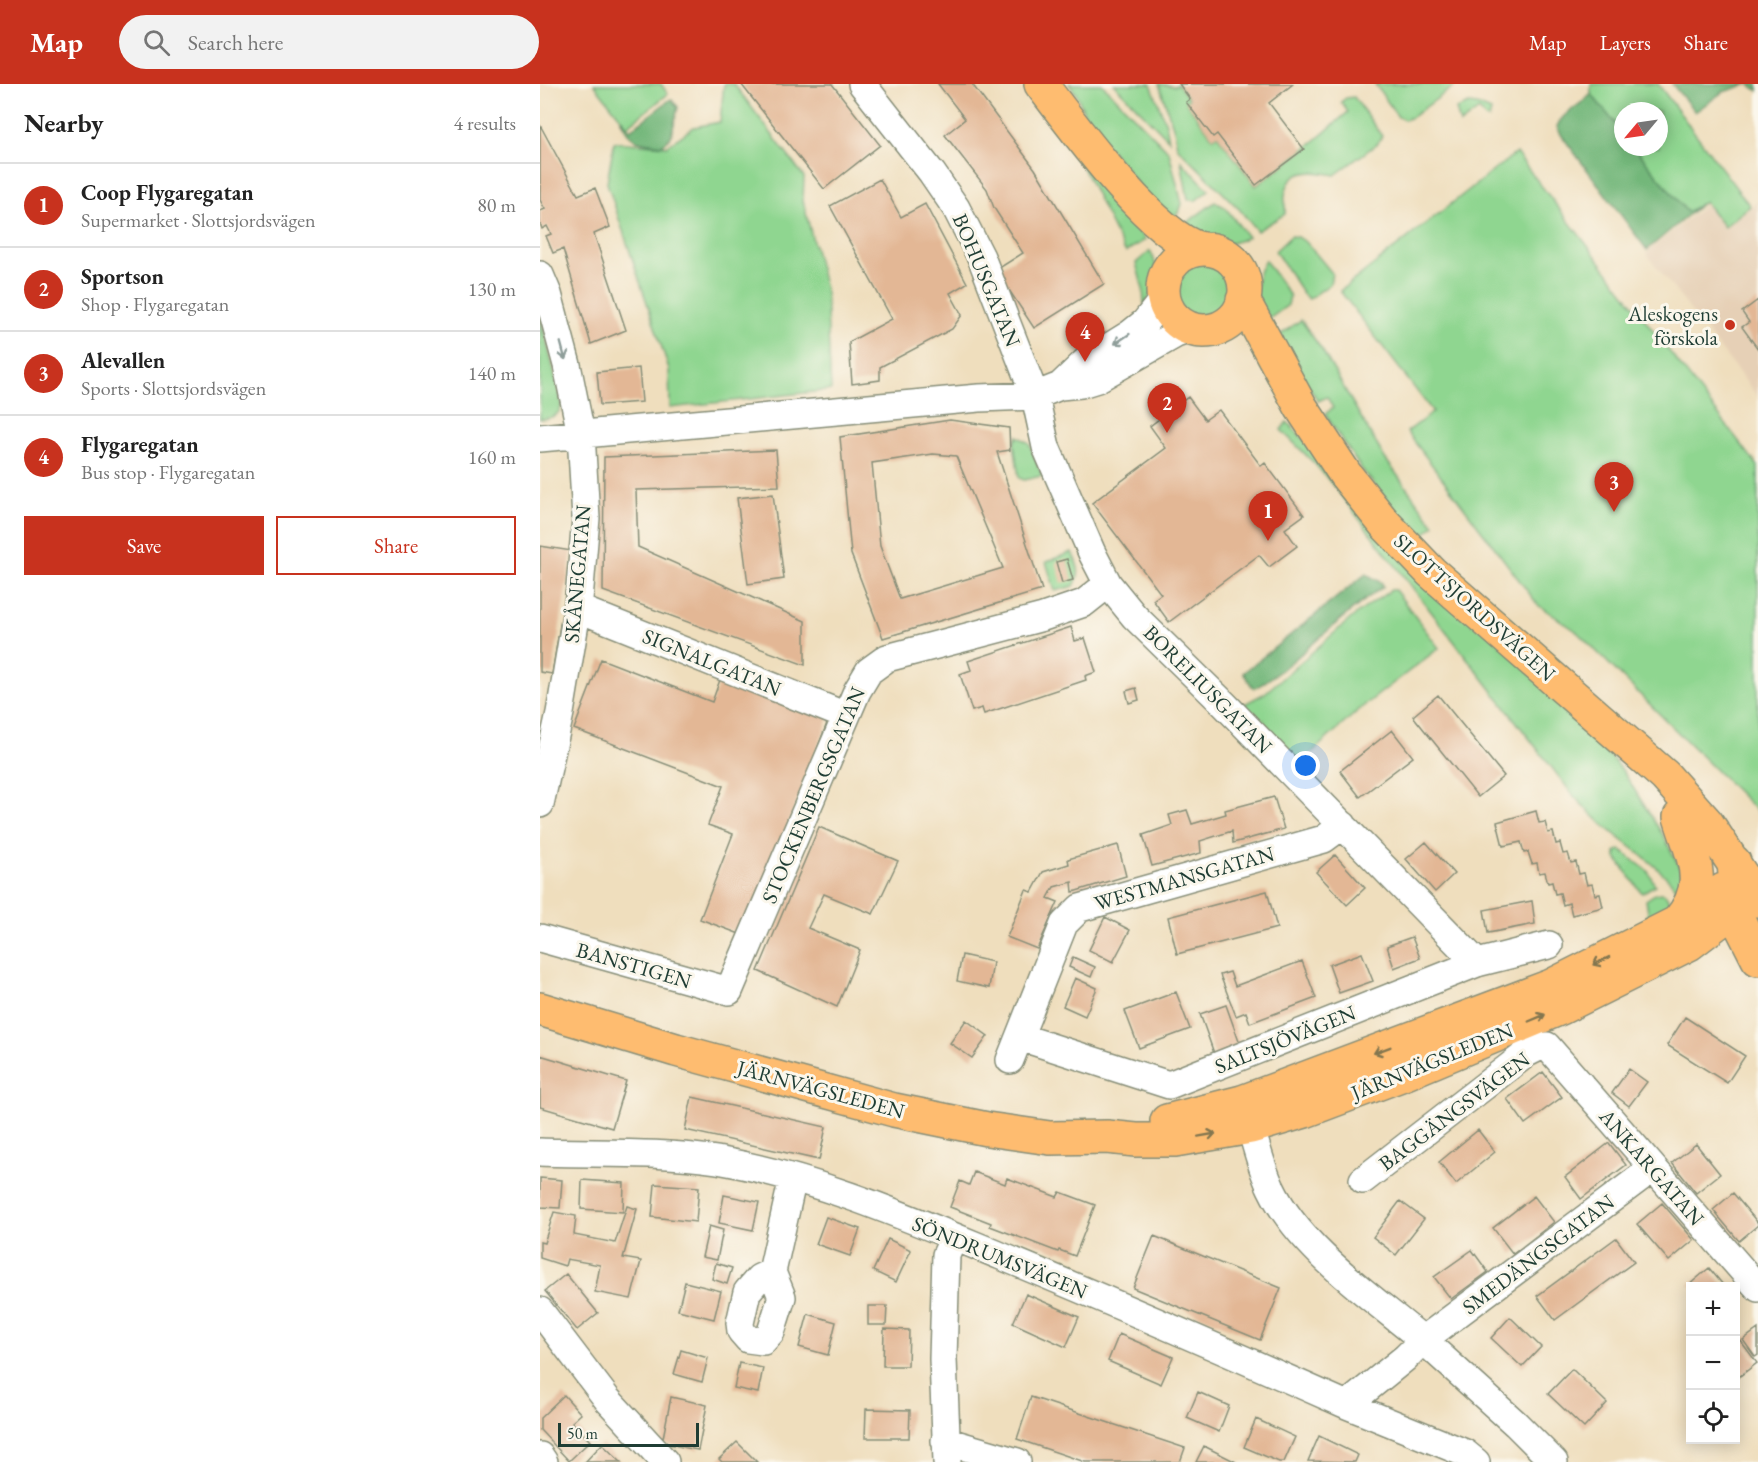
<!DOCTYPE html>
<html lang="en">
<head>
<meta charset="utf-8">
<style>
	:root { --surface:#fff; --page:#f2f2f2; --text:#222; --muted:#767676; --line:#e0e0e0; --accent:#c8321e }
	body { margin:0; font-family:"EB Garamond",serif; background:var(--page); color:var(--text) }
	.controls { position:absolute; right:18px; bottom:18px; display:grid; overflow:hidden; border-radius:0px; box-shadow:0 3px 15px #0003 }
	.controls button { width:54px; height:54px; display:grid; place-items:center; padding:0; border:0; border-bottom:2px solid var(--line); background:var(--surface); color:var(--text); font:30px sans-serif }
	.compass { position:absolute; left:1074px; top:18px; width:54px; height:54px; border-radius:50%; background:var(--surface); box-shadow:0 3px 15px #0003; rotate:241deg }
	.scale { position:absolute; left:18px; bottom:15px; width:141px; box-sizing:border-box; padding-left:6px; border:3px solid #1f3d34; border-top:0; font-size:16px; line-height:21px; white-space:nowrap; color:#1f3d34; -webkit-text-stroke:4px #fbf7ec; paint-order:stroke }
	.you { position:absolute; left:766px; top:682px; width:21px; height:21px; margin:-15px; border:4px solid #fff; border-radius:50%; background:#1a73e8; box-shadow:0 0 0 9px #1a73e833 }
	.badge { display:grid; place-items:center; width:39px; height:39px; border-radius:50%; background:var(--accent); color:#fff; font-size:20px; font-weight:700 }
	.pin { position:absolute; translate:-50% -50px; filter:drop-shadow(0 2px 3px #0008) }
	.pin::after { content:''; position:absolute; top:32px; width:21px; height:18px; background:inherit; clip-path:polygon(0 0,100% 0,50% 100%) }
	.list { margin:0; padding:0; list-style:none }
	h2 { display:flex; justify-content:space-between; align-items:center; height:78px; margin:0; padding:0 24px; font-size:26px }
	h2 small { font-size:20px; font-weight:400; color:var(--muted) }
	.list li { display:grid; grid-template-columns:39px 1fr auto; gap:18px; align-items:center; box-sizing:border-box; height:84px; padding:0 24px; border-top:2px solid var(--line) }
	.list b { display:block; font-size:22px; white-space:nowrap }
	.list p { margin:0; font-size:20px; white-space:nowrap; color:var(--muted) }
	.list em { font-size:20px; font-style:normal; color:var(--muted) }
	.actions { display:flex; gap:12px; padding:18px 24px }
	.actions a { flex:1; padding:14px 0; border:2px solid var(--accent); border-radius:0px; text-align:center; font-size:21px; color:var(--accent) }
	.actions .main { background:var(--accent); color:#fff }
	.icon { flex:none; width:33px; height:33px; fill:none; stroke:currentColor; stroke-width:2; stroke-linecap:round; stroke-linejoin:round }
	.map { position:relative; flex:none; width:1218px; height:1378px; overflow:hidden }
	header { display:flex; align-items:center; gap:36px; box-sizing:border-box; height:84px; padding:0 30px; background:var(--accent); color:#fff }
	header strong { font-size:28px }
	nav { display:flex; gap:33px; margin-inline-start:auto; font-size:21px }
	.search { width:420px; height:54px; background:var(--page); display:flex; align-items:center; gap:15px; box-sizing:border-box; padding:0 21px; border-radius:33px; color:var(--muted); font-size:22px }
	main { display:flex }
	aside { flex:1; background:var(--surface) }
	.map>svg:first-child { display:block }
	.built { fill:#e6d0b6 }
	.green { fill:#8fd690; stroke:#578a62; stroke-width:1.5 }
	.forest { fill:#73b77a; stroke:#497a57; stroke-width:1.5 }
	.building { fill:#e3b795; fill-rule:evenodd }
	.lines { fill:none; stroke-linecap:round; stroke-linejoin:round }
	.minor-casing { stroke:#878e78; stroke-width:30 }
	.major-casing { stroke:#878e78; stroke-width:36 }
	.minor { stroke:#fff; stroke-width:27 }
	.major { stroke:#febc70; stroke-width:33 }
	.oneway { stroke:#8f9e9a }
	.oneway2 { stroke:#83764f }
	.poi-dot { fill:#c8321e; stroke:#fbf7ec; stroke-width:2 }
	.labels { text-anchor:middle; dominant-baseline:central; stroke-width:6; stroke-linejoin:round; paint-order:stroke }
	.street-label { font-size:21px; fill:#1f3d34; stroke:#fbf7ec }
	.poi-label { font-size:21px; fill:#1f3d34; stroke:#fbf7ec; text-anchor:end }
</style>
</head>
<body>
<header>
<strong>Map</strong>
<div class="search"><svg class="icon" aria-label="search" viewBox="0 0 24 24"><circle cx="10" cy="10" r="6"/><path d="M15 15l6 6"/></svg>Search here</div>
<nav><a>Map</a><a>Layers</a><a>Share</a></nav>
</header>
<main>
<aside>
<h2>Nearby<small>4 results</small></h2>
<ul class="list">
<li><span class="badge">1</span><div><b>Coop Flygaregatan</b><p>Supermarket · Slottsjordsvägen</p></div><em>80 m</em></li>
<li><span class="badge">2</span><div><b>Sportson</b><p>Shop · Flygaregatan</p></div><em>130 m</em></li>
<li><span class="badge">3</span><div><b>Alevallen</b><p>Sports · Slottsjordsvägen</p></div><em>140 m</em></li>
<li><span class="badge">4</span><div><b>Flygaregatan</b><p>Bus stop · Flygaregatan</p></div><em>160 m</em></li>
</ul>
<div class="actions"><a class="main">Save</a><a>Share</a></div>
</aside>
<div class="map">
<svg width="1218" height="1378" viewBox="0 0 1218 1378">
	<rect width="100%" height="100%" fill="#fbf7ec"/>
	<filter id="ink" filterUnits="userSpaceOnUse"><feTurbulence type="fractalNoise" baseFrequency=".0167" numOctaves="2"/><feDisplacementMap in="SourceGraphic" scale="12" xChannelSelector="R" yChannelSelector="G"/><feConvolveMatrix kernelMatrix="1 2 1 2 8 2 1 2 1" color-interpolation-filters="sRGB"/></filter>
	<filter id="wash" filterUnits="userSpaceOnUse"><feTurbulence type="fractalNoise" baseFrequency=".008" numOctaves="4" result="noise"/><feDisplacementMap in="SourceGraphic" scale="24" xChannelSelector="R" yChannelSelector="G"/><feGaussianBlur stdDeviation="1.35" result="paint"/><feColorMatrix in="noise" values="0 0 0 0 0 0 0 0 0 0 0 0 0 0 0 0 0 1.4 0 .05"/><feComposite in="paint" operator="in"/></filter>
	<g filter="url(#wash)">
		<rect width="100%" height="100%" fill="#efdebd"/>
		<path class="built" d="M1218,117V313L1106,169L1166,120L1184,145Z"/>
		<path class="green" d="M54,0H121L128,10L87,42Z
			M184,0H194L264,93L263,117L286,209L291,306L130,324L129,285L67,99L74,58L127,62L154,43L180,38Z
			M529,0H562L629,68L642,120L639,128L627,138L547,36L537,11Z
			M574,0H611L626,40L629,56Z
			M619,0L634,2L638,0L649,15L646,18L673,54L677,51L716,102L765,65L808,28L801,18L806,14L814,13L842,52L838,59L795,91C775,87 749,83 745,111C744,117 746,123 745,130L717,147L700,126L637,63L635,49Z
			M835,0H917L872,33L864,36L858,33Z
			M1051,0H1118L1210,122L1184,143L1165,118L1147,129L1094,63H1119V27H1083V49L1051,10Z
			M929,20L937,21L951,27L949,35H947L939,26L920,40L916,25Z
			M531,60C558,90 585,120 605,156L586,168L583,164Z
			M976,69L1218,382V728L1036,547L998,521L867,348L893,328L800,207Z
			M641,77L669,106L655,117L648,115Z
			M675,118L685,123L708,153C677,168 666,159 636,147Z
			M751,152L758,153L767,159L792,189L790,200L769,215L764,211L735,167Z
			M610,167C622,189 618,202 604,221L603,205L596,179Z
			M725,176L750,212L748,221L729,235L715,210L719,188Z
			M633 207a30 30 0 1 1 60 0a30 30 0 1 1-60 0Z
			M0,230L22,321C18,333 12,334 0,335Z
			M761,236L782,266L844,373L894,441L881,453L863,436L820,383L785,330L793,324L787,313L778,317L737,253Z
			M747,338L1021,617L1082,686L1123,751L1138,780L1142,791L1140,810C1121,782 1093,766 1067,744C1055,734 1044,723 1033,711L796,405L775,380L741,346Z
			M477,352L489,359L502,392L484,396L479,394L474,359Z
			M532,468C538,483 542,487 534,502L515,507L506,478Z
			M851,506H855L859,511L899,564L821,624L760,679L703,621L725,609L815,531Z
			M1080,766L1108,787L1115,801L1102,809L1076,774V767Z
			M1121,809L1125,810L1132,821L1106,836L1108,827L1106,816L1115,810Z"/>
		<path class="forest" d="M1132,0H1218V7L1209,0L1183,8L1155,28Z
			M1051,10L1083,49V63H1094L1147,128L1161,120L1107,166L1022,52L1017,43C1021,29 1041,22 1051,10Z
			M131,15L138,23L131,53L122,61C96,58 91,59 80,35L90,46Z
			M826,490L842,499L843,503C797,533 761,576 714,605L703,589Z"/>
		<g id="blocks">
			<path class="building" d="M201,0H292L340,61L284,105Z
				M398,0H432L495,85L564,200L494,244L456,186L483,169L454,124L447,105L405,51L425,35Z
				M639,0H753L729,19L764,65L716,101L677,50L673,53L646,18L650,15Z
				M0,41L38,111L55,104L70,143L54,150L86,246L51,260L23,165L13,169L6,152L11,150L7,142L2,145L0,139V127L5,125L0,116Z
				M340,95L361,133L385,120L427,199L410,209L422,231L412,245L340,283V296L312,300L309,258L352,235L290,122Z
				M1218,216V265L1202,243L1209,238L1202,228Z
				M99,284L102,318L60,321L57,288Z
				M648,313L665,336L679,326L721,382L725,379L764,431L745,445L757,462L729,483L719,471L629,538L613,516L621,510L552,419L626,364L610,342Z
				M410,336L469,344L470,366L457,368L502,506L343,554L311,470L300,353ZM393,370L416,372L463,484L360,515L340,462L332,379Z
				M236,366L239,402L96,406L98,463L265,537V581L63,507L64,373Z
				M233,410L244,495L208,500L197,414Z
				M0,462L32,467L12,590L0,588Z
				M527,475L533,496L522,499L516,478Z
				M531,543L535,557L545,554L556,588L545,592L546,596L444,630L442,624L432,627L420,590L431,586L428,577Z
				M61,575L172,618L181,593L289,634L205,852L160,835L193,750L168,741L183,702L34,645Z
				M596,604L599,616L589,619L586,607Z
				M898,611L964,692L938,713L873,632Z
				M852,646L873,673L820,713L800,687Z
				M734,713L744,745L693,759L692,747L660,757L661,769L612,782L603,751L632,741L629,731L647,726L652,740L686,730L685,726Z
				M996,727L999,739L1005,738L1008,749L1013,748L1016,760L1020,759L1023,770L1028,769L1031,779L1036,778L1039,790L1044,789L1047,801L1052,800L1055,811L1060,810L1063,823L1032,831L1029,819L1023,821L1020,809L1015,810L1012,798L1008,799L1005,788L999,789L997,779L992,780L988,768L984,769L981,758L963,762L957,738Z
				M279,743L358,777L333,830L284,810L268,844L320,866L297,923L218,887Z
				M886,758L914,790L895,808L866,775Z
				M578,761L586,792L533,808L532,798L514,803L508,814L518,818L497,865L467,853L486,806L492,808L503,788L529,780L528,775Z
				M795,771L825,804L807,821L776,788Z
				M727,807L737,844L637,870L628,833Z
				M992,817L995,840L948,849L944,826Z
				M565,833L590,846L573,878L549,866Z
				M872,853L880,874L854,884L847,862Z
				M822,869L833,897L799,909L789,881Z
				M422,871L453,878L449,904L417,897Z
				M533,873L555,883L551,893L529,883Z
				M762,877L776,914L710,939L706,928L696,932L680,891L690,888L695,902Z
				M535,894L557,904L545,932L523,922Z
				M636,908L650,945L599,964L585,927Z
				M686,921L701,963L675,972L660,930Z
				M1145,933L1205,972L1187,999L1127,961Z
				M426,936L448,952L432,974L410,959Z
				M0,971L86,997L72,1044L0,1023Z
				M1089,985L1107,998L1089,1022L1072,1009Z
				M1003,988L1022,1013L985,1040L967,1015Z
				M152,1013L286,1043L279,1076L145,1046Z
				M938,1046L955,1068L916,1100L899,1078Z
				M1069,1059L1086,1081L1041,1115L1025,1093Z
				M1156,1060L1180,1090L1156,1109L1132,1079Z
				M434,1088L465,1100L467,1094L517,1113L520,1108L555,1121L535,1172L519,1166L518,1168L450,1142L451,1139L410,1123L420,1097L429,1101Z
				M0,1094L22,1096L20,1124L0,1123Z
				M42,1096L84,1099L83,1128L41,1125Z
				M115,1100L159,1103L156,1138L112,1133Z
				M1193,1109L1218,1139V1141L1199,1157L1173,1126Z
				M184,1111L219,1118L213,1146L179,1139Z
				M994,1112L1014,1138L973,1170L953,1144Z
				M860,1117L884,1135L856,1171L833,1153Z
				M1122,1119L1154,1156L1129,1177L1097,1140Z
				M87,1122L97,1125L83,1174L101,1177L91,1215L55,1208L60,1181L27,1175L25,1182L0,1174V1158L4,1159L14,1128L36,1132L34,1151L75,1159Z
				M286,1133L320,1145L310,1172L276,1160Z
				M169,1142L183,1146L177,1176L162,1173Z
				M614,1152L741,1204L720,1256L593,1204Z
				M1076,1154L1094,1178L1015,1236L997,1212Z
				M348,1155L371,1166L356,1198L333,1187Z
				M932,1166L948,1188L911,1215L894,1193Z
				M176,1179L192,1184L187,1200L172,1195Z
				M1169,1184L1184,1202H1150L1149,1201Z
				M26,1190L58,1229L37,1246L5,1207Z
				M145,1198L181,1207L174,1235L138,1226Z
				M486,1210L539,1233L526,1263L473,1239Z
				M328,1222H347L346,1241H328Z
				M268,1230L296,1238L288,1271L259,1263Z
				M970,1233L1001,1263L982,1283L951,1254Z
				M344,1245L369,1246L368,1282H343Z
				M1218,1245V1271L1215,1273L1203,1256Z
				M579,1250L633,1273L621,1300L568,1277Z
				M1200,1256L1217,1279L1196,1295V1260Z
				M141,1266L168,1274L162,1298L134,1290Z
				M199,1279L223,1284L218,1309L194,1304Z
				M1032,1285L1067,1319L1044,1344L1008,1310Z
				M658,1308L689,1322L679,1348L647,1334Z
				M24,1311L41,1330L32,1338L50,1357L29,1377L0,1346V1334Z
				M131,1313L167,1321L158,1366L122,1359Z
				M491,1313L645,1364L640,1378H545L477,1355Z
				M326,1325L370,1326L369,1354H325Z
				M716,1335L755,1353L744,1378H739L704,1363Z
				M779,1352L818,1371L815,1378L768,1377Z
				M197,1358L217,1378H182L179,1375Z
				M62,1360L81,1378H45Z
				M664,1362L696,1378H656Z"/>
		</g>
	</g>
	<g filter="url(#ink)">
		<use href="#blocks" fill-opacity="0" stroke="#878e78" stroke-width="1.5"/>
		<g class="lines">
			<g class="minor-casing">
				<path id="minor" d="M322,0L392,89L416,124L441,173L495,312L506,363L552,469L568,500L594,532L685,621L937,879
					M0,191L8,210L27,281L41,350L46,434L39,515L20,629L0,720
					M520,302L545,278L590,250L605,238L624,214
					M0,354L439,314L495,312L520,302L541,300L557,295L636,250L651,245
					M37,524L306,632
					M0,854L189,907L317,607L329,587L347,574L503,533L544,519L568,500
					M480,953L629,1001L937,879L1009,861
					M470,976L524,840L540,824L784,755L803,741
					M705,1025C714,1051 719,1079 731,1104C760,1165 832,1213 883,1256L1113,1084
					M0,1068C58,1070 120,1067 177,1076C275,1093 369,1134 461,1172C577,1220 692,1270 807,1321L865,1274L883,1256L976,1340L1014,1378
					M823,1096L987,969L999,963L1007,962L1218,1204
					M232,1188L242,1213L231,1248L223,1257L208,1255L201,1247L200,1239L207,1208L219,1194L232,1188L253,1094
					M0,1227L67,1315L125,1378
					M807,1321L925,1369L936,1378
					M405,1357L477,1378
					M0,1372L4,1378
					M407,1378L403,1275L406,1171L414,1153"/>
			</g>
			<g class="major-casing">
				<path id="major" d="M501,0C532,41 613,153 661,165
					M623 206a41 41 0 1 1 82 0a41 41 0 1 1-82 0Z
					M703,216L761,323L805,390L845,440L891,488L1125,692L1167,739L1218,816
					M1183,806L1218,875
					M1138,838C1170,800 1153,775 1140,733
					M0,925L136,966L354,1026L447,1045L510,1054L567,1053L596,1056H635L711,1043L765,1027L866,989L1021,924L1149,860L1186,832L1192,824L1194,815L1195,791L1194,778
					M627,1037L702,1018L1011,902L1154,830L1165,826L1188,824"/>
			</g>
			<use href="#minor" class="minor"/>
			<use href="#major" class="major"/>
		</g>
		<defs><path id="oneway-shaft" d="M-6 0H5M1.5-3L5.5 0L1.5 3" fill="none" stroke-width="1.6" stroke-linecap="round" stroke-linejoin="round" transform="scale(1.5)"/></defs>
		<g class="oneway">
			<use href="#oneway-shaft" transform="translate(582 255) rotate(146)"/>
			<use href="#oneway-shaft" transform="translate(23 267) rotate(75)"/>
		</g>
		<g class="oneway2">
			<use href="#oneway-shaft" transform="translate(1061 877) rotate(154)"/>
			<use href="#oneway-shaft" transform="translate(997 934) rotate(-23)"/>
			<use href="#oneway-shaft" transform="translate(842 966) rotate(159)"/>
			<use href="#oneway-shaft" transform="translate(667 1051) rotate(-10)"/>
		</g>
	</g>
	<circle class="poi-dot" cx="1190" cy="241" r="6"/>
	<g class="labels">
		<g class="street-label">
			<text transform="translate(447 196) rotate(67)">BOHUSGATAN</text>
			<text transform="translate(37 490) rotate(-85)">SKÅNEGATAN</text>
			<text transform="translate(935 523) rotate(42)">SLOTTSJORDSVÄGEN</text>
			<text transform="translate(172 578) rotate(22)">SIGNALGATAN</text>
			<text transform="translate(668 605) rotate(45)">BORELIUSGATAN</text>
			<text transform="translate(273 711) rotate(-67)">STOCKENBERGSGATAN</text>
			<text transform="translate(644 794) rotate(-16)">WESTMANSGATAN</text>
			<text transform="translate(94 881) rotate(16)">BANSTIGEN</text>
			<text transform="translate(745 955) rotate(-22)">SALTSJÖVÄGEN</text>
			<text transform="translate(892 977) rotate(-22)">JÄRNVÄGSLEDEN</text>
			<text transform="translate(281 1005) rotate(15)">JÄRNVÄGSLEDEN</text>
			<text transform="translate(914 1027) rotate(-37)">BAGGÄNGSVÄGEN</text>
			<text transform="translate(1112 1083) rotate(49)">ANKARGATAN</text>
			<text transform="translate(998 1170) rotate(-37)">SMEDÄNGSGATAN</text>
			<text transform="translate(460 1173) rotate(22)">SÖNDRUMSVÄGEN</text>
		</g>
		<g class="poi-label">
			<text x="1178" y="229">Aleskogens<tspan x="1178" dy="24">förskola</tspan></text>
		</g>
	</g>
</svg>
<div class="controls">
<button>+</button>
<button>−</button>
<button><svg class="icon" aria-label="locate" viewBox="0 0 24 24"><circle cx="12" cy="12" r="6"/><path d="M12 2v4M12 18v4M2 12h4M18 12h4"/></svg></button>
</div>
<svg class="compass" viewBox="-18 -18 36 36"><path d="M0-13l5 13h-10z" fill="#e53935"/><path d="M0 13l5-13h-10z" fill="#767676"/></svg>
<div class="scale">50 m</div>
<div class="you"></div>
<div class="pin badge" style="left:728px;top:457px">1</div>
<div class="pin badge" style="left:627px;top:349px">2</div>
<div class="pin badge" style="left:1074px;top:428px">3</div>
<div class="pin badge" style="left:545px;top:278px">4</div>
</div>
</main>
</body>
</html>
